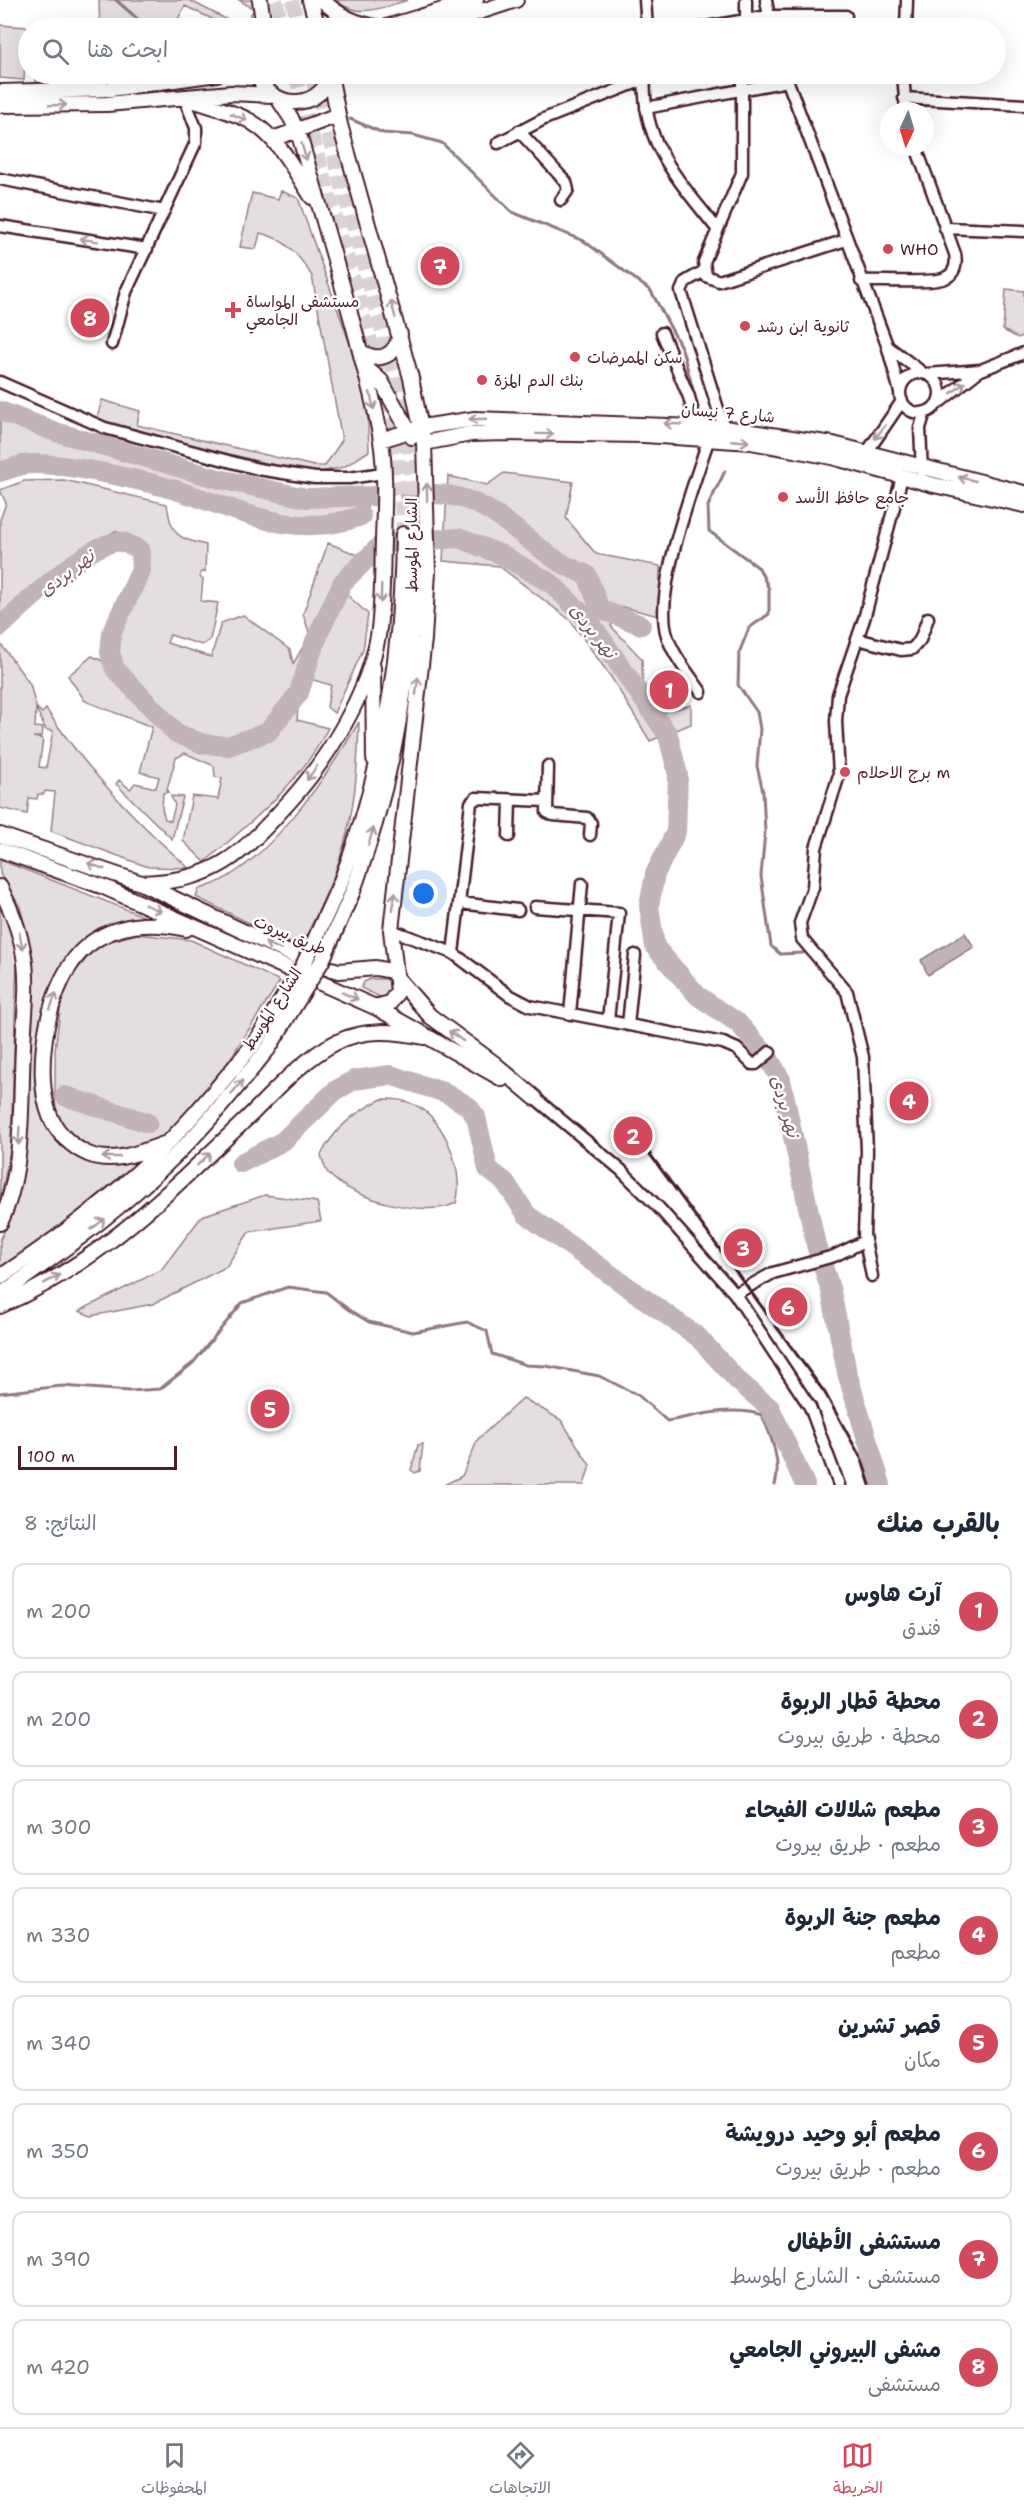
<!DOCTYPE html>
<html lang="ar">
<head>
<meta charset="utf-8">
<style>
	:root { --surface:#fff; --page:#f6f6f7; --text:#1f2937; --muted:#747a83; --line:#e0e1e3; --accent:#d1495b }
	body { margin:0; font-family:"Shantell Sans","Playpen Sans Arabic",sans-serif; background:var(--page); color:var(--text); direction:rtl }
	.compass { position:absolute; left:880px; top:102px; width:54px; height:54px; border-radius:50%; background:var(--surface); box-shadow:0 6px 24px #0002; rotate:184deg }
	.scale { position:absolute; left:18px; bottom:15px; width:159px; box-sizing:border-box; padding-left:6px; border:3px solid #4a1f2b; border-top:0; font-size:16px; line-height:21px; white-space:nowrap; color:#4a1f2b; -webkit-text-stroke:4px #fff; paint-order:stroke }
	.you { position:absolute; left:424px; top:894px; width:21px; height:21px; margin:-15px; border:4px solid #fff; border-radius:50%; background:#1a73e8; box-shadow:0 0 0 9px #1a73e833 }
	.badge { display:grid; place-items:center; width:39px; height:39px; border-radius:50%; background:var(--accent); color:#fff; font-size:20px; font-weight:700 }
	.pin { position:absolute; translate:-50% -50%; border:3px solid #fff; box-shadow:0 2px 6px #0006 }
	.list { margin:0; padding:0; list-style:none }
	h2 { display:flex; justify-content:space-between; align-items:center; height:78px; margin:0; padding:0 24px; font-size:26px }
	h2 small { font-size:20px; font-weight:400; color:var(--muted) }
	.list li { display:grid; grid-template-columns:39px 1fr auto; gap:18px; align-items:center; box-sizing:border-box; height:96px; margin:0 12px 12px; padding:0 12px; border:2px solid var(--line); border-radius:12px }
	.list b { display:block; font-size:22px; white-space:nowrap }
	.list p { margin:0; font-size:20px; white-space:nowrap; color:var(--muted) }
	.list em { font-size:20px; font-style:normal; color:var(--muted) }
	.icon { flex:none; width:33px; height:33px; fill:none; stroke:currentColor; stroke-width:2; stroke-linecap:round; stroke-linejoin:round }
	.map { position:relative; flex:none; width:1024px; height:1485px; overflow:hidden; direction:ltr }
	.search { position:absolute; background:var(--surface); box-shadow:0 6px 24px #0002; left:18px; right:18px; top:18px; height:66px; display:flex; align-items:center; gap:15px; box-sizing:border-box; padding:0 21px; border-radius:33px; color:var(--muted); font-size:22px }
	.sheet { height:942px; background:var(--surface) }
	nav { display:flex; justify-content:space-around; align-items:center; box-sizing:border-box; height:84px; border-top:2px solid var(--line); background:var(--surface); font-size:16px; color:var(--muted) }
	nav a { display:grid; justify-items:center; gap:3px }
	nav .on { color:var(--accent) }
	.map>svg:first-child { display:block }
	.green { fill:#e5dee0; stroke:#987e86; stroke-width:1.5; fill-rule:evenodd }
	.water { fill:#c1b3b6; stroke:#91787e; stroke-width:1.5 }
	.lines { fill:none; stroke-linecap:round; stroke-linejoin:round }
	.stream { stroke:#91787e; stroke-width:3 }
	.river { stroke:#c1b3b6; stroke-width:20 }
	.major-tunnel { stroke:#dbd2d5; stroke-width:14; stroke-dasharray:14 7; stroke-linecap:butt }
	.minor-casing { stroke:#4a1f2b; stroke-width:15 }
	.major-casing { stroke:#4a1f2b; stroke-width:18 }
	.minor { stroke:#fff; stroke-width:10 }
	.major { stroke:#fff; stroke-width:14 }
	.rail { stroke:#4a1f2b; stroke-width:3 }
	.major-bridge-casing { stroke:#4a1f2b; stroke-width:18; stroke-linecap:butt }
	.major-bridge { stroke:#fff; stroke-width:14 }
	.oneway { stroke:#ae9aa0 }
	.poi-dot { fill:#d1495b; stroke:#fff; stroke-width:2 }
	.labels { text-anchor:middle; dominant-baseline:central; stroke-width:5; stroke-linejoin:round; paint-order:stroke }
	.poi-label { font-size:16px; fill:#4a1f2b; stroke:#fff; text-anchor:start }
	.street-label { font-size:16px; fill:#4a1f2b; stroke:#fff }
	.water-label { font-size:18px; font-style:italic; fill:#74535c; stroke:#fff }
</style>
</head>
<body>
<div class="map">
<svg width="1024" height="1485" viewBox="0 0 1024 1485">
	<rect width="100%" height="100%" fill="#fff"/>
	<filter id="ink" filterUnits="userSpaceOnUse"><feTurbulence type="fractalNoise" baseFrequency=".0167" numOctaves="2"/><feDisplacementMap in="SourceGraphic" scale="12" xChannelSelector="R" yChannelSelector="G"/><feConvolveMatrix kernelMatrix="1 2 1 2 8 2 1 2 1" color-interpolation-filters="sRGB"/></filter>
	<g filter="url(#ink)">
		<path class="green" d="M99,0H189L243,28L254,9L239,0H254L256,11L250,28H231L185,6L176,23L187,28H100Z
			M336,0H408C383,7 358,20 336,0Z
			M0,25L27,27L24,80L0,78Z
			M36,74H155L112,81L36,83Z
			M276,74H312C302,87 287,87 276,74Z
			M281,191L298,198L367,392L369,451L344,467L311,474L96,422L102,400L140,411L137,425L314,466H325L342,440L312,276C298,254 286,239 260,233L256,249L240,247L252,193L278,199Z
			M1006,289L1024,291V336L1018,338L1003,330Z
			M0,418L55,437L216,484L307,502L367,503V508L332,523L277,522L190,492L51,463L19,464L0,471Z
			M504,473L573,482L566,518L596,554L660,566L659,616L623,607L611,626L642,659L643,686L661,713L691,705V724L650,741L611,677L570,620L499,566L443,561L448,476L487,485Z
			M64,480L167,504C171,535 177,538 206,545L205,572H201L200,578L203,579L201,601L218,603L210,640L202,645L170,635L167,643L211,657L221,623L243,615L290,650L293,664L310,635L303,614L328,543L361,556L340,578L296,679L299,693L297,720L328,728C300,784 251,822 205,862L183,841L192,796L218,799L222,778L215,777L214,766L185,753L176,758L167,789L169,792L163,793L162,809L165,819L171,821L175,805L171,796L183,797L172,839L116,784L119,780L130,789L135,783L156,788L159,777L140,772L152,727L85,701L68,676L92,656L117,668C114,655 111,644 117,631C125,609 162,562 137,541C131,536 121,534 115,531L91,545L0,617V520L6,503L0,490L24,481Z
			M345,593L368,614L363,650L334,713L327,707L331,685L310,679Z
			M0,643L30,684L36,707L42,713L46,709C87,770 134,820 189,868L148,867L51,831L55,792L45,791L44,794H38L37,799L29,798L27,814L0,808ZM36,708L46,730L53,731L46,768L39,767L43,739L33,737H42L43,728L35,727Z
			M359,722C358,759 356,797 347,833C338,873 319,911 300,948L196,897L199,889C261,875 328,775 359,722Z
			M0,860L146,917L110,925L81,946L47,1011L45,1114L102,1164H122L140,1160L80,1210L0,1270V1240L9,1222L21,1176L27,1118L33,957L20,907L0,874Z
			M0,909L8,922L17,956L11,1145L0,1202Z
			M137,934L191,940L280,981L221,1073L167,1134L153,1143L111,1154L88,1148L67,1130L59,1118L55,1105V1050L61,1003L70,978L94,950L107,942Z
			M370,979H386L391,984L387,995L380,997L361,988L364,982Z
			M382,1099C396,1099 407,1100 419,1107C446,1122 465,1174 456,1203C425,1219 349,1198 328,1173C324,1168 323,1161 321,1155C334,1129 356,1111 382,1099Z
			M265,1195L317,1202L321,1221L249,1232L226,1267L153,1304L91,1316L79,1311L161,1270L202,1216Z
			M523,1398L561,1420L590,1465L584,1485H444L462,1476L478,1439Z
			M423,1444L420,1471L415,1473L411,1470L418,1445Z"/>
		<path class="water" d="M965,933L974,947L928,975L921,960Z"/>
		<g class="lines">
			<path class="stream" d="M116,0L148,28
				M350,119L383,133L413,135L442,143L512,212L584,241L651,291L682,349L700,415
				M725,471L708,506L709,531L759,568L769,589V614L749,628L739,653L738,685L757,712L760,729L757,766L763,792L765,832L761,876L771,946L780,954L803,953
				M0,1393L62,1386L129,1391L160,1389L193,1363L242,1303L288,1287L326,1292L349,1310L369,1322L413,1332L467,1322L487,1331L492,1354L526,1365L546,1366L599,1376L638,1395L667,1421C697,1416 732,1405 762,1415C771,1436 782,1462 775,1485"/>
			<path class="river" d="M0,411L56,432L219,479L306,498L375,496
				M0,472C7,470 14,467 22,465C53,459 156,483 188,494C248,514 297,539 361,516
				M429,494C486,492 515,534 558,561C567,566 577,571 587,575L600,609L641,625
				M409,495H410
				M0,627C24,605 84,547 115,542C124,540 132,546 140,550L141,570L112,632L110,653L115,669L176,733L203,744L228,746L268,732L299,693L315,641L343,582L383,543L459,538L502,555L552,584L589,621L668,735L678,775L676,832L655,874L649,906L655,947L698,996L738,1023L768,1057L781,1080L816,1245L831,1291L847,1373L881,1485
				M65,1096L148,1123
				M241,1163L283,1141L335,1091L354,1080L390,1075L446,1093L468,1106L476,1117L488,1169L505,1182L527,1215L698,1337L737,1380L770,1408L805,1485"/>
			<path class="major-tunnel" d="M276,0L283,28
				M292,0L299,28
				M295,74L387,397L397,452L403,534
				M311,74L399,394L409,451L414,533"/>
			<g class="minor-casing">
				<path id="minor" d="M645,0L647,28
					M746,0V28
					M766,0L771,28
					M701,28L768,16H846
					M906,28L907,0
					M645,74C640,142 678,179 717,229
					M742,74V173L704,262L706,276L719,281L846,240
					M785,74L887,345L900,392
					M903,74L906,111
					M904,98L1024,105
					M646,108L788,81
					M519,131L566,182L568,190L561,200
					M498,143L544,119L645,79
					M0,179L164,211
					M0,226L147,249
					M945,228L1024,231
					M704,271L685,282L681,291L724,428
					M861,281C878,280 934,284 945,278C955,274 957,264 955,254L916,147
					M662,333L689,397L696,425
					M112,344L126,292L196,142V128L184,97
					M887,346L923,373
					M900 393a20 20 0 1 1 40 0a20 20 0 1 1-40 0Z
					M927,374L981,370L1024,353
					M0,382L105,428L258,469L315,478H349L383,473
					M936,405L980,370
					M863,458L902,401
					M922,472L920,428L925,412
					M857,639L901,650L912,649L920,640L928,618
					M701,692C689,674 671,653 666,632C655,587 694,484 709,438
					M548,766L547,812L553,815L587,818L591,823L590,835
					M509,836L510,800
					M460,903L518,910
					M535,907L619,913L608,1021
					M391,930L453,953L509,995L530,1006L723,1043L737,1049L752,1064H756L770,1052
					M453,953L471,803L476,798L545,801
					M570,1014L582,884
					M628,1025L635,955
					M535,1098L621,1170L660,1209L735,1294L810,1407L839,1485
					M872,1276L864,1235L867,1151L863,1057L847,992L802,939L800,923L813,887L816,848L839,775L836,721L838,695L864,619L902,477
					M735,1294L773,1273L834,1256L865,1241"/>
			</g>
			<g class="major-casing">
				<path id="major" d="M260,0L264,28
					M310,0L318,28
					M322,0C340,17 355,23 379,28
					M280,28L296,25L309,28
					M383,28L476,0
					M430,28L516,0
					M257,74C270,109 316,113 331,76
					M331,79L340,125L411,378L424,443L428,571L424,639L391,930L398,991L390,1003L375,1007
					M0,92L110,89L217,74
					M189,99C209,106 232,111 250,121C279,138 294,170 312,197
					M0,105L107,104L231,93L271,95
					M273,139L338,115
					M360,351C379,364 396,356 400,334
					M364,366L381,381L412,437
					M381,440L422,427L475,419L724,428L833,444L1024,493
					M424,443L471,434L505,433L644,435L751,442L832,457L934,485L1024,505
					M373,667L374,759
					M0,835L141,883L312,964L339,971L376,968L391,971L430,1016L495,1064L535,1098
					M0,850L104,887L375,1007L502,1079
					M141,883C216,881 240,856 289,802C328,759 368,693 378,636C383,604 382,572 383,540C384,508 386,473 381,441C376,406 365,373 357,339C339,272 319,205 300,138L291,118L279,100
					M340,884C384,771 402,655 403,534
					M0,887C11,910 20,930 24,956C29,985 24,1018 23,1047C20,1104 25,1171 0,1223
					M353,891C395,775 416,657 414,533
					M167,1143C143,1151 114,1165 88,1154C72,1147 57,1133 50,1116C32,1071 48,977 87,946C115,923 153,921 186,929
					M0,1277C42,1249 84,1219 122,1186C172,1144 214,1092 256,1041
					M0,1295C70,1246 139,1196 197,1133C222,1106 245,1077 268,1049
					M0,1306C96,1265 164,1197 239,1126C269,1098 298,1062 335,1043C364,1028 394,1031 424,1037"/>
			</g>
			<use href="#minor" class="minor"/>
			<use href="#major" class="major"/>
			<path class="rail" d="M633,1131L825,1393L862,1460L870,1485"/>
			<g class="major-bridge-casing">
				<path id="major-bridge" d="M256,1041L303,966L340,884
					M268,1049L322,961L353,891"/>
			</g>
			<use href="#major-bridge" class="major-bridge"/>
		</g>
		<defs><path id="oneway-shaft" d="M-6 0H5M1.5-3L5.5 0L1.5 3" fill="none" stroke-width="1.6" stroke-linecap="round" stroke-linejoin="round" transform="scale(1.5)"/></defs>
		<g class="oneway">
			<use href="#oneway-shaft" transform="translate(58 105) rotate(-1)"/>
			<use href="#oneway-shaft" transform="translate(239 117) rotate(22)"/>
			<use href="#oneway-shaft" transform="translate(304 152) rotate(74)"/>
			<use href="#oneway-shaft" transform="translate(89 240) rotate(-171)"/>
			<use href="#oneway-shaft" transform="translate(393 309) rotate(-106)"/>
			<use href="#oneway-shaft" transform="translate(958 388) rotate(-38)"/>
			<use href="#oneway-shaft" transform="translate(372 401) rotate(78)"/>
			<use href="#oneway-shaft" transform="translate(478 419) rotate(178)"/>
			<use href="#oneway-shaft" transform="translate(673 424) rotate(-177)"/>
			<use href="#oneway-shaft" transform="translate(880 432) rotate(128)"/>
			<use href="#oneway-shaft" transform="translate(545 434) rotate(1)"/>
			<use href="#oneway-shaft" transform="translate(740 441) rotate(5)"/>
			<use href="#oneway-shaft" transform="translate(967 479) rotate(-167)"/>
			<use href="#oneway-shaft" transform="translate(427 492) rotate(-91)"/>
			<use href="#oneway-shaft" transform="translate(381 594) rotate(92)"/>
			<use href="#oneway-shaft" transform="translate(417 686) rotate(-83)"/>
			<use href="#oneway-shaft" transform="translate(312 773) rotate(125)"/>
			<use href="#oneway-shaft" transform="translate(371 836) rotate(-73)"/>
			<use href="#oneway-shaft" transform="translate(96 866) rotate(-160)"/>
			<use href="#oneway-shaft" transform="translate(394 901) rotate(-83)"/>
			<use href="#oneway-shaft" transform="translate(153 908) rotate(23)"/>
			<use href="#oneway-shaft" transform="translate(21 941) rotate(78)"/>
			<use href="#oneway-shaft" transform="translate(273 946) rotate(-156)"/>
			<use href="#oneway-shaft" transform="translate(350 996) rotate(24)"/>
			<use href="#oneway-shaft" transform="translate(53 1001) rotate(-71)"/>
			<use href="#oneway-shaft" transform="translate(456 1036) rotate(-144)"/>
			<use href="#oneway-shaft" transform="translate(237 1087) rotate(-51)"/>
			<use href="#oneway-shaft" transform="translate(19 1136) rotate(93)"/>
			<use href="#oneway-shaft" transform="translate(111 1157) rotate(180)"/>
			<use href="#oneway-shaft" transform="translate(204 1159) rotate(-43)"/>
			<use href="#oneway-shaft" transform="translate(98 1224) rotate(-38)"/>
			<use href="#oneway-shaft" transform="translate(52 1279) rotate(-29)"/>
		</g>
	</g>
	<g class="poi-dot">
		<circle cx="888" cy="249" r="6"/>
		<path d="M230 301h6v6h6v6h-6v6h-6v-6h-6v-6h6z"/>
		<circle cx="745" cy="326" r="6"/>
		<circle cx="575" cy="357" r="6"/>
		<circle cx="482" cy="380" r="6"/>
		<circle cx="783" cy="497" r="6"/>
		<circle cx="845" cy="772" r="6"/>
	</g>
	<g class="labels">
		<g class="poi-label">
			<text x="900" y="249">WHO</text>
			<text x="246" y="301">مستشفى المواساة<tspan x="246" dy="18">الجامعي</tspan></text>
			<text x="757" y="326">ثانوية ابن رشد</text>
			<text x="587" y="357">سكن الممرضات</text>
			<text x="494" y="380">بنك الدم المزة</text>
			<text x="795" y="497">جامع حافظ الأسد</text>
			<text x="857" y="772">برج الاحلام m</text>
		</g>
		<g class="street-label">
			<text transform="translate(728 413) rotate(5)">شارع 7 نيسان</text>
			<text transform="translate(411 545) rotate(-90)">الشارع الموسط</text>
			<text transform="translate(290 935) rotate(23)">طريق بيروت</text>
			<text transform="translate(272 1009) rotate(-57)">الشارع الموسط</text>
		</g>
		<g class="water-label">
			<text transform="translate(67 573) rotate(-37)">نهر بردى</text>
			<text transform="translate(593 631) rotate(52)">نهر بردى</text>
			<text transform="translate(785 1106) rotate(74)">نهر بردى</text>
		</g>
	</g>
</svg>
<svg class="compass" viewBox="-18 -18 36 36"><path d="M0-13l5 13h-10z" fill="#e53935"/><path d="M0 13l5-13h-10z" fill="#747a83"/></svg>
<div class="scale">100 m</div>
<div class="you"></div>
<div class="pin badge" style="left:669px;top:690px">1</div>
<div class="pin badge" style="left:633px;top:1136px">2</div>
<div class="pin badge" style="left:743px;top:1248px">3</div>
<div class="pin badge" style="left:909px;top:1101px">4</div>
<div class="pin badge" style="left:270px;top:1409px">5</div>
<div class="pin badge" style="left:788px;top:1307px">6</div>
<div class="pin badge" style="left:440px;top:266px">7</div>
<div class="pin badge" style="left:90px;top:318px">8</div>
<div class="search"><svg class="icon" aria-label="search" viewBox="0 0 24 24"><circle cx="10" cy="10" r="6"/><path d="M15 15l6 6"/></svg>ابحث هنا</div>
</div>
<section class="sheet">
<h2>بالقرب منك<small>النتائج: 8</small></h2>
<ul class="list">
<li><span class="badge">1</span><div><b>آرت هاوس</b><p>فندق</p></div><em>200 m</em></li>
<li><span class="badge">2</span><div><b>محطة قطار الربوة</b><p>محطة · طريق بيروت</p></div><em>200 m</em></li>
<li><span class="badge">3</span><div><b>مطعم شلالات الفيحاء</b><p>مطعم · طريق بيروت</p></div><em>300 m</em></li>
<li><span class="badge">4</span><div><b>مطعم جنة الربوة</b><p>مطعم</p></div><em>330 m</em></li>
<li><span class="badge">5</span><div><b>قصر تشرين</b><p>مكان</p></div><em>340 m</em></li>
<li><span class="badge">6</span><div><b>مطعم أبو وحيد درويشة</b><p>مطعم · طريق بيروت</p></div><em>350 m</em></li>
<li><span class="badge">7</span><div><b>مستشفى الأطفال</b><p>مستشفى · الشارع الموسط</p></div><em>390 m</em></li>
<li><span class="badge">8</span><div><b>مشفى البيروني الجامعي</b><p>مستشفى</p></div><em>420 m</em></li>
</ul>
</section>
<nav>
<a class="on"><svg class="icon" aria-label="map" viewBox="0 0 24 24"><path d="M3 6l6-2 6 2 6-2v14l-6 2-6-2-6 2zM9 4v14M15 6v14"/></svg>الخريطة</a>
<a><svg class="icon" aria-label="directions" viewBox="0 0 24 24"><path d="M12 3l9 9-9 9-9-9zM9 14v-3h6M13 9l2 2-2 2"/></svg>الاتجاهات</a>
<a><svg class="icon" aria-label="saved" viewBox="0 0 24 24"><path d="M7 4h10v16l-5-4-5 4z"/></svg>المحفوظات</a>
</nav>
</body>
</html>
